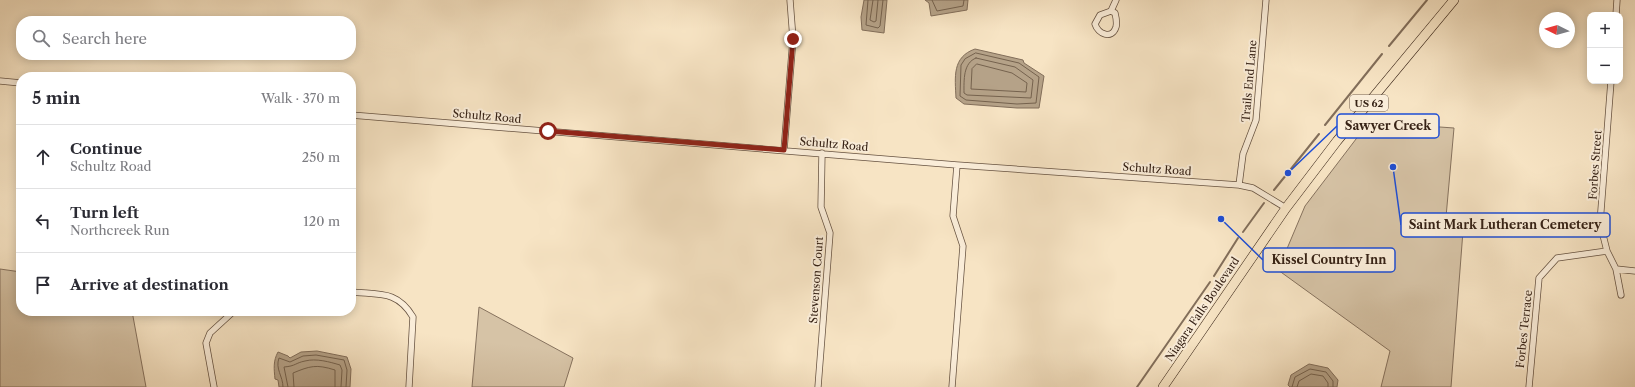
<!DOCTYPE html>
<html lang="en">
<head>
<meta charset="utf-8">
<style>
	:root { --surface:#fff; --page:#f7f7f7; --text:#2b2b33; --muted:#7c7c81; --line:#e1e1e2 }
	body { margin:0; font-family:"Libre Caslon Text",serif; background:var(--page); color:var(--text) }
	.controls { position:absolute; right:12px; top:12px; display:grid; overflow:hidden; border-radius:8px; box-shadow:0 2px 10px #0003 }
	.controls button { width:36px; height:36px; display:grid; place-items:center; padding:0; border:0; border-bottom:1px solid var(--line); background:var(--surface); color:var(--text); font:20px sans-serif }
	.compass { position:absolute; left:1539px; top:12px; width:36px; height:36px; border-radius:50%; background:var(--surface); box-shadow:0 2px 10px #0003; rotate:275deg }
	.stop { position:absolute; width:12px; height:12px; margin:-9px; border:3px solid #8f2418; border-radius:50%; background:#fff }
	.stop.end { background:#8f2418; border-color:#fff; box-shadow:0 1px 4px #0008 }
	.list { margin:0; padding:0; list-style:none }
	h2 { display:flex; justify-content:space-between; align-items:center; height:52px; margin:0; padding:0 16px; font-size:17px }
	h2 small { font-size:13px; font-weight:400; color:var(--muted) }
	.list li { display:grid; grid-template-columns:26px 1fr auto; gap:12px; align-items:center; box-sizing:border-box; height:64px; padding:0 16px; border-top:1px solid var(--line) }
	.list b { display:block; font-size:15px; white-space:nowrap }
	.list p { margin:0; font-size:13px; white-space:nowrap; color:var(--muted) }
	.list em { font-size:13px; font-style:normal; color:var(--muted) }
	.icon { flex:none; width:22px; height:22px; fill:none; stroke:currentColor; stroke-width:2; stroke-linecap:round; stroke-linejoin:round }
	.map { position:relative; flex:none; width:1635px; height:387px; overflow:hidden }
	.search { position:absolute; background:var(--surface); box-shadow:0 2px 10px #0003; left:16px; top:16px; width:340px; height:44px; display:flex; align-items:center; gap:10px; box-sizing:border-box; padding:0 14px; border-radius:16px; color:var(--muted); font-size:15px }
	.panel { position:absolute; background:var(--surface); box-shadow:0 2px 10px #0003; left:16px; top:72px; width:340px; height:244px; border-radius:16px }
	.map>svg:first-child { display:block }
	.green { fill:#d6c3a6; stroke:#86725e }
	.water { fill:#b5a288; stroke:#826e5a }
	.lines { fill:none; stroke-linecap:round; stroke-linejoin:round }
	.shore { stroke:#75624e; stroke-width:1 }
	.stream { stroke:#826e5a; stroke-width:2 }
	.street-casing { stroke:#665241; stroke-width:7 }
	.primary-casing { stroke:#352115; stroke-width:10 }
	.street { stroke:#faedd9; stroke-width:5.5 }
	.primary { stroke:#f7e4c4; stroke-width:9 }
	.route { stroke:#8f2418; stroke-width:5 }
	.labels { text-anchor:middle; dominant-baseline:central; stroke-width:4; stroke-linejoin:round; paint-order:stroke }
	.shield { fill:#faedd9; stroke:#705e50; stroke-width:1 }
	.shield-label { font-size:10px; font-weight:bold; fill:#352115 }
	.street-label { font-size:11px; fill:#352115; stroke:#faedd9 }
	.leader { fill:none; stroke:#1d4ed8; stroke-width:1.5 }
	.callout-dot { fill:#1d4ed8; stroke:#faedd9; stroke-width:1.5 }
	.callout { fill:#faedd9; stroke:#1d4ed8; stroke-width:1.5 }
	.callout-label { font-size:12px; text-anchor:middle; font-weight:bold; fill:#352115 }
</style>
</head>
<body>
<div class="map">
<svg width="1635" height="387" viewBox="0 0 1635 387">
	<rect width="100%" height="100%" fill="#f7e4c4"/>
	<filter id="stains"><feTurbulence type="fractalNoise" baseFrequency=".005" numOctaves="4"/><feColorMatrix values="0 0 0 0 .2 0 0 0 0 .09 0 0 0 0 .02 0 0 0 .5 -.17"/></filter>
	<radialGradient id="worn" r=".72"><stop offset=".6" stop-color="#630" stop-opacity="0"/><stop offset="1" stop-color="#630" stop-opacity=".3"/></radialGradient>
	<path class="green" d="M1369,122L1454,128L1446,217L1464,218L1451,387H1381L1390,351L1278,270L1305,206Z
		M0,269L21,272V311H132L146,387H0Z
		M479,307L573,358L564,387H472Z"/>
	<path class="water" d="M864,0H887L884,33L862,30L861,17Z
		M925,0H968L967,10L931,16L929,3Z
		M975,49L1023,60L1024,63L1044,76L1039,108H1017L964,104L956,98C955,77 952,57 975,49Z
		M317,351L347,357L351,369L350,387H279L278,380L275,379C274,369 273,361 278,352L288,356L290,358L301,352Z
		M1309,364L1328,368L1338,380L1337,387H1290L1288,385L1291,375Z"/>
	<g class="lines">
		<path class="shore" d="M868,0L866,25L878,28L880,26L883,0
			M873,0L870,20L874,22L876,21L878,0
			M932,0L937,11L963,6L964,0
			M976,53L1019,63L1039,77L1036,103L1017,104L966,100L960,96L961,65L965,59Z
			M976,58L1015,67L1033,80L1031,98L967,95L964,93C964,80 963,63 976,58Z
			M977,64L1012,73L1027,83L1026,92L971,89L972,69Z
			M283,387C283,376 275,369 279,358L290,362L303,356L316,355L344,360L347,370L346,387
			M288,387L284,367C296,366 295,363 305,361C316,358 330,362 340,365L342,370L341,387
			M294,387L293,373C310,366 316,364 335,370V387
			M1292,387L1295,377L1310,369L1326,372L1333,381V387
			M1297,387L1299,381L1311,374L1323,376L1328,383V387"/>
		<path class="stream" d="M1389,46L1427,0
			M1325,125L1382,54
			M1274,190L1319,134
			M1243,232L1264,203
			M1214,276L1238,238
			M1137,387L1210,282"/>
		<g class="street-casing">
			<path id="street" d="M1111,11L1115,13C1116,17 1117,23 1116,27C1112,40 1098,34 1095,24L1100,15L1111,11L1116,0
				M1616,15L1617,0
				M0,81L21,83
				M1611,81L1600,223L1607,251L1616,269L1621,295
				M351,115L957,165L1239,185L1253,188L1286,208
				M784,150L793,39L790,0
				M1239,185L1243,154L1256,120L1266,0
				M1616,269L1635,271
				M351,292C379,295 397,290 413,317L409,387
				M214,387L206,343L210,333L234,311
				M818,387L830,233L821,207L822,153
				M952,387L963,246L953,216L957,165
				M1529,387L1539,278L1557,258L1607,251"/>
		</g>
		<g class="primary-casing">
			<path id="primary" d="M1163,387L1286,208L1337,141L1454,0"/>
		</g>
		<use href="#street" class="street"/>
		<use href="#primary" class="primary"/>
	</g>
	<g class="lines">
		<path class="route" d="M548,131L784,150L793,39"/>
	</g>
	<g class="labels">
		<rect class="shield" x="1350" y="95" width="38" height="16" rx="3"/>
		<g class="shield-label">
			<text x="1369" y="103">US 62</text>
		</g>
		<g class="street-label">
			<text transform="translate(1249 81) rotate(-85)">Trails End Lane</text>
			<text transform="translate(487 116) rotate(5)">Schultz Road</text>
			<text transform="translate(834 144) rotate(5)">Schultz Road</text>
			<text transform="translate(1595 165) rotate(-86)">Forbes Street</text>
			<text transform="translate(1157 169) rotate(4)">Schultz Road</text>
			<text transform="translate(816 280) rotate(-86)">Stevenson Court</text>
			<text transform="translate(1202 309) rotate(-56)">Niagara Falls Boulevard</text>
			<text transform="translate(1524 329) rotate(-84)">Forbes Terrace</text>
		</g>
	</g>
	<path class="leader" d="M1288 173L1337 126M1393 167L1401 225M1221 219L1263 260"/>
	<g class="callout-dot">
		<circle cx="1288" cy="173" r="4"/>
		<circle cx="1393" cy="167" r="4"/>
		<circle cx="1221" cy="219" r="4"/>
	</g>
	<g class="callout">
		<rect x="1337" y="114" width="102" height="24" rx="4"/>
		<rect x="1401" y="213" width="209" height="24" rx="4"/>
		<rect x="1263" y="248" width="132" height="24" rx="4"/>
	</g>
	<g class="callout-label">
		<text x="1388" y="130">Sawyer Creek</text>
		<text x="1505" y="229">Saint Mark Lutheran Cemetery</text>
		<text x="1329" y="264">Kissel Country Inn</text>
	</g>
	<rect width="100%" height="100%" filter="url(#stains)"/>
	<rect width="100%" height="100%" fill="url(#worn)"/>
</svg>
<div class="controls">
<button>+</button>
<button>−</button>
</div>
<svg class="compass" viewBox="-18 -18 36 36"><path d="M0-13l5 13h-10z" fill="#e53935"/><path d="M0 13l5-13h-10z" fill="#7c7c81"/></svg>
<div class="stop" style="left:548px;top:131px"></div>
<div class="stop end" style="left:793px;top:39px"></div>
<div class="search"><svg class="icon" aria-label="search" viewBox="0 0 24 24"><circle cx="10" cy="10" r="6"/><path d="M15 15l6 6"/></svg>Search here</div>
<section class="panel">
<h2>5 min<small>Walk · 370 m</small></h2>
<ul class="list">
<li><svg class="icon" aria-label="ahead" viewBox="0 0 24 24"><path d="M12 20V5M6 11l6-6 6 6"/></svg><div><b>Continue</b><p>Schultz Road</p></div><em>250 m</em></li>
<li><svg class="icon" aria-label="left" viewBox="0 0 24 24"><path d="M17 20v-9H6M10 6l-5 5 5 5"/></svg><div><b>Turn left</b><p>Northcreek Run</p></div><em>120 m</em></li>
<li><svg class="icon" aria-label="arrive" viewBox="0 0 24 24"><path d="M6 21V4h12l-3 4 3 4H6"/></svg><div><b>Arrive at destination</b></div></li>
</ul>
</section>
</div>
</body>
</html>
